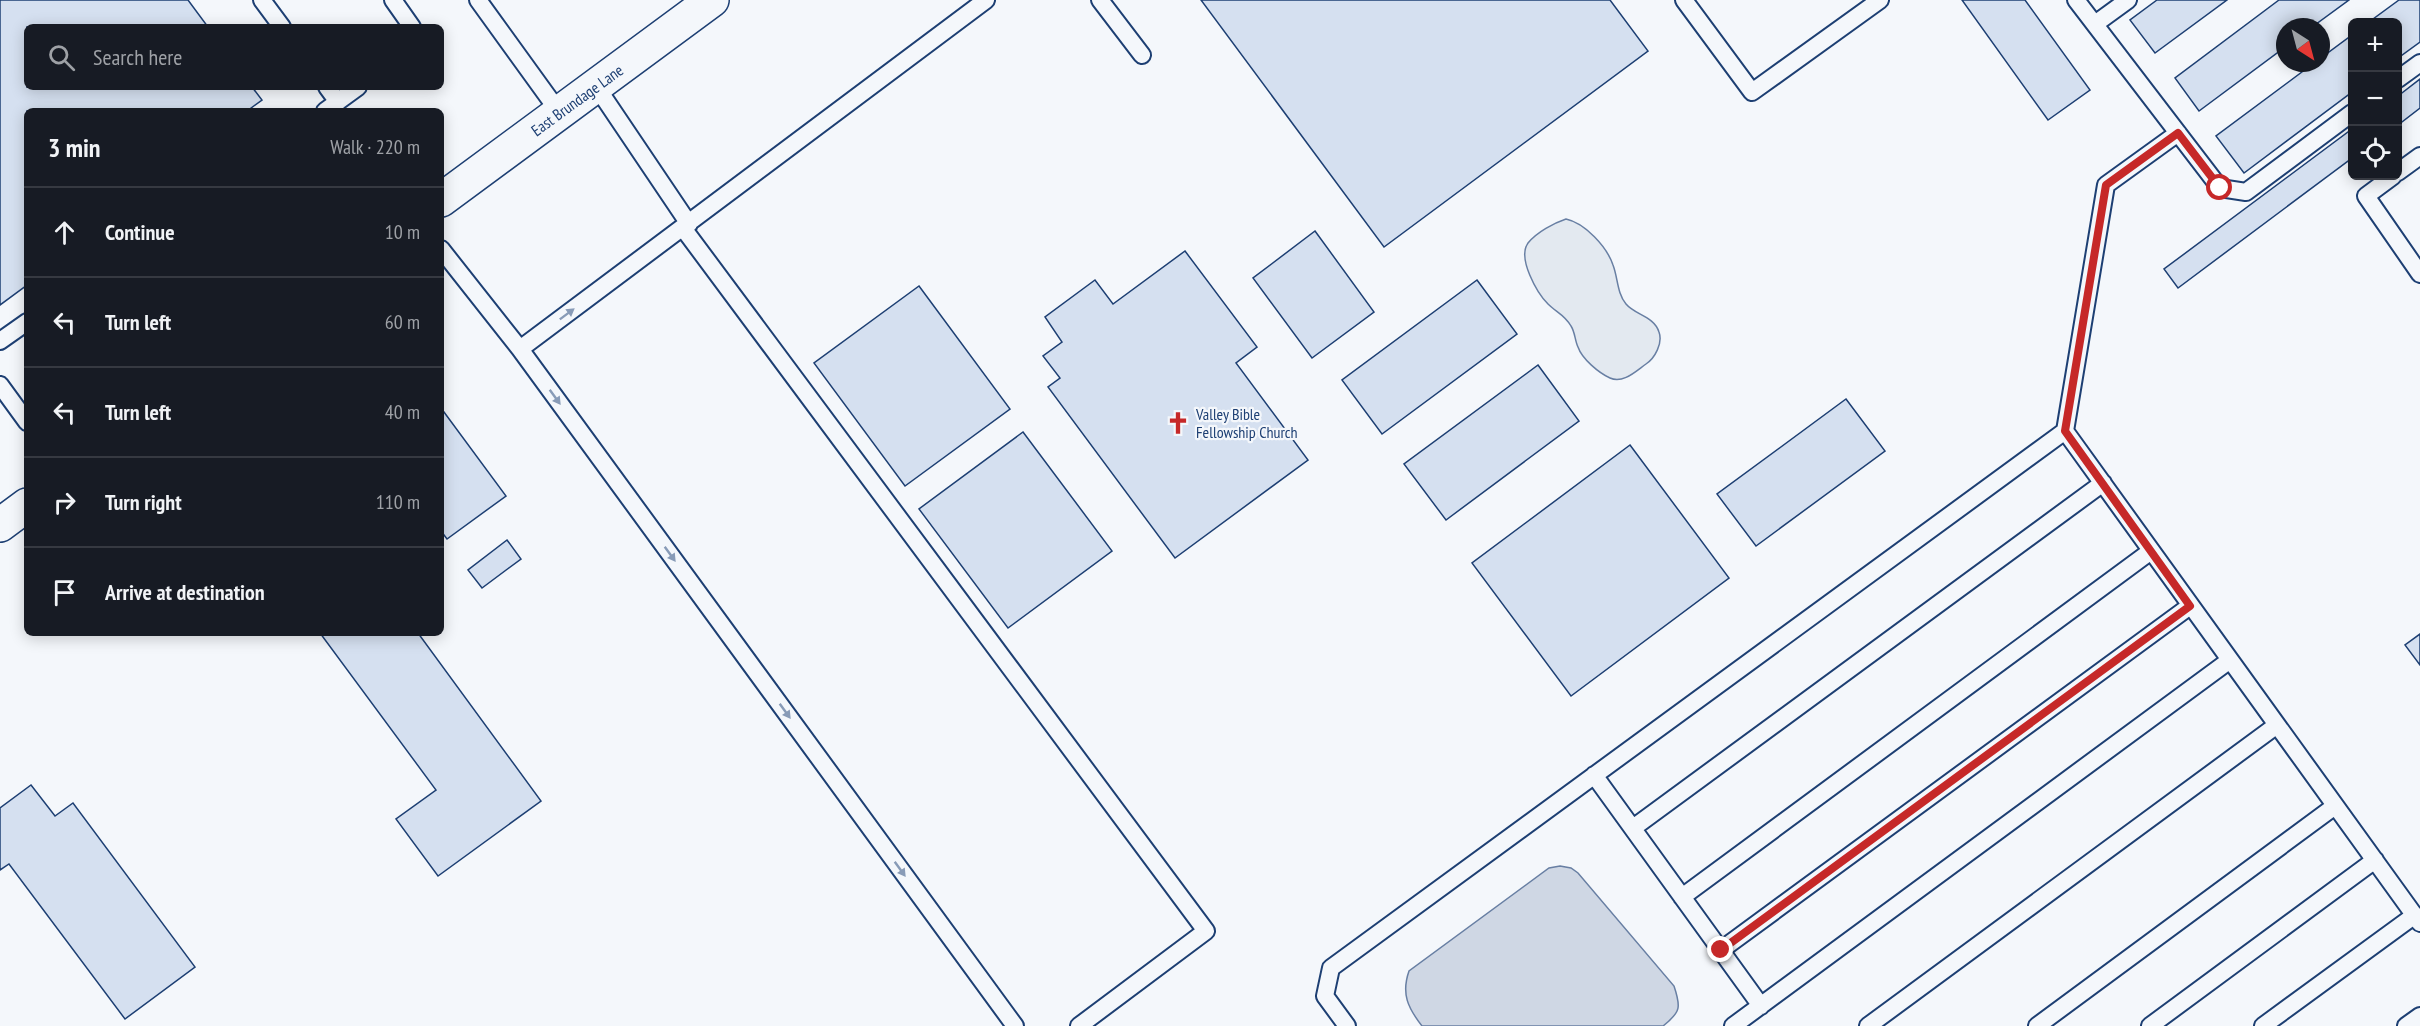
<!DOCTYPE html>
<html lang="en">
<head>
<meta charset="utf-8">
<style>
	:root { --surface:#171b24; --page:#20242c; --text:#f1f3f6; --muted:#9ea1a6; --line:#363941 }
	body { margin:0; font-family:"PT Sans Narrow",sans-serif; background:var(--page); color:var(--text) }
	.controls { position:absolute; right:18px; top:18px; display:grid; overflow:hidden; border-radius:9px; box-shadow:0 3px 15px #0003 }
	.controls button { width:54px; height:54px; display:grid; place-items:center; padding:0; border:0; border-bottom:2px solid var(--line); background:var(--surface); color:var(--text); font:30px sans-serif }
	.compass { position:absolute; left:2276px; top:18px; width:54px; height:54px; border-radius:50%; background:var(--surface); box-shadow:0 3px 15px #0003; rotate:144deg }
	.stop { position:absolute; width:18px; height:18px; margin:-14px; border:4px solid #c62828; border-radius:50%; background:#fff }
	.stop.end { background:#c62828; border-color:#fff; box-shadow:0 2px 6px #0008 }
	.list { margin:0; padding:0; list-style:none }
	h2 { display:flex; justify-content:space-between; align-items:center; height:78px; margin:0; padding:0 24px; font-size:26px }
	h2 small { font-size:20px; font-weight:400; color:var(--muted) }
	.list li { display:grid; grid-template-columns:39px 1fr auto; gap:18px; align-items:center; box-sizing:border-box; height:90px; padding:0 24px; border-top:2px solid var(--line) }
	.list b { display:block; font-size:22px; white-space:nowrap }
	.list em { font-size:20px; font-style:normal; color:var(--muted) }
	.icon { flex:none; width:33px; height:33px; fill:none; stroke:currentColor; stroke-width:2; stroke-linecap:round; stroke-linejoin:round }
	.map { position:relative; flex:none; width:2420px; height:1026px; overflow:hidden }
	.search { position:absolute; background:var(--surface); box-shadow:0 3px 15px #0003; left:24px; top:24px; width:420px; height:66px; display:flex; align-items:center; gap:15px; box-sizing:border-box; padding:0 21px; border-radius:9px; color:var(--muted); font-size:22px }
	.panel { position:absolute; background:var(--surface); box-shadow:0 3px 15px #0003; left:24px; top:108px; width:420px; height:528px; border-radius:9px }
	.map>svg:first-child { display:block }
	.green { fill:#e3e9f0; stroke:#687fa3; stroke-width:1.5 }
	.water { fill:#cfd7e4; stroke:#687fa3; stroke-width:1.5 }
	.building { fill:#d5e0f0; stroke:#1d3f73; stroke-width:1.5 }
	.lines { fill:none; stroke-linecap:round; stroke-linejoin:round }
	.service-casing { stroke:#1d3f73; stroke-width:20 }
	.secondary-casing { stroke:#1d3f73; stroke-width:36 }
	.service { stroke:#f4f7fb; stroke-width:16 }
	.secondary { stroke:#f4f7fb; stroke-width:33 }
	.oneway { fill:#889bb7 }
	.route { stroke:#c62828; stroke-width:8 }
	.labels { text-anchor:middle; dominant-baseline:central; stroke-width:4.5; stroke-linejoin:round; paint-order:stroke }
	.street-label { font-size:16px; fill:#1d3f73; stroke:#f4f7fb }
	.poi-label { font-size:16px; fill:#1d3f73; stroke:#f4f7fb; text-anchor:start }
</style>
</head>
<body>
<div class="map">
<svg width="2420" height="1026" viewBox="0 0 2420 1026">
	<rect width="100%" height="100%" fill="#f4f7fb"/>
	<path class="green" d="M1566,219C1585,223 1607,247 1613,265C1618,278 1617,293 1626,304C1635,315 1654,316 1659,332C1663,343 1655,358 1646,364C1636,371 1623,384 1610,378C1599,373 1582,359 1578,347C1575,341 1575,332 1571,326C1565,315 1556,312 1548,304C1537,293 1517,258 1528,243C1537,232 1554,223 1566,219Z"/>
	<path class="water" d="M1560,866L1571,868L1578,873L1674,986C1681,1007 1681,1012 1663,1026H1422C1408,1008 1401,994 1409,971L1549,868Z"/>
	<path class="building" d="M0,0H188L208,27H27V87H252L262,100L247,111H27V285L0,305Z
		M1201,0H1610L1648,51L1384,247Z
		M1962,0H2025L2090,90L2048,120Z
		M2157,0H2227L2155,53L2130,20Z
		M2279,0H2349L2312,27H2285V47L2199,111L2175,78Z
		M2399,0H2420V42L2398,58V22H2369Z
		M2352,35V92L2244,173L2216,136L2314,63H2321V58Z
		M2420,79V108L2398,125V96Z
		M2352,129V158L2178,288L2164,269Z
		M1315,231L1374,312L1312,358L1253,278Z
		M1185,251L1257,347L1236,363L1308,460L1175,558L1048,387L1060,378L1043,356L1062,342L1045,317L1095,280L1113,304Z
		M1477,280L1517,334L1382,434L1342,380Z
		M919,286L1010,409L905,486L814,363Z
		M1538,365L1579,421L1446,520L1404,464Z
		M1846,399L1885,451L1756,546L1717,494Z
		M441,408L506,496L447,539L441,531Z
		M1023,432L1112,551L1008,628L919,509Z
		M1630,445L1729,578L1571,696L1472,563Z
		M507,540L521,559L482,588L468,570Z
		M320,633H418L541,801L438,876L396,819L436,790Z
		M2420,634V665L2405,645Z
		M31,785L55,816L73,803L195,967L125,1019L9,864L0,870V808Z"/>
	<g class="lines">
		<g class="service-casing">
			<path id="service" d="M262,0L282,27
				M393,0L412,27
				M478,0L559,112
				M1100,0L1142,55
				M1684,0L1752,92L1880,0
				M2076,0L2220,188L2246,192L2352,113
				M2095,24L2128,0
				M2398,79L2420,63
				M596,86L689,224
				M327,87L338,102
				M325,111L358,87
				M2398,172L2420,156
				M2393,176L2366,196L2420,274
				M683,228L1206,931L1079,1026
				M441,249L520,349L1015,1026
				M0,341L27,322
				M520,349L986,0
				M0,385L27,422
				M2065,431L2420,923
				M1594,775L1761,1006
				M1633,828L2103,483
				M1682,897L2151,551
				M1721,950L2190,606
				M1347,1026L1325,996L1331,968L2065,431L2106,185L2178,133
				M1733,1026L2230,660
				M1868,1026L2277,725
				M2037,1026L2335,806
				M2150,1026L2375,860
				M2263,1026L2415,915
				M2406,1026L2420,1016"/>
		</g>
		<g class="secondary-casing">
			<path id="secondary" d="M441,200L712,0
				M0,525L27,505"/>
		</g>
		<use href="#service" class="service"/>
		<use href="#secondary" class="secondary"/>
	</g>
	<defs><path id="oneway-solid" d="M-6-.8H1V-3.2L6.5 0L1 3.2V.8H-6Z" transform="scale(1.5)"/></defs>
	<g class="oneway">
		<use href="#oneway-solid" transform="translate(567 314) rotate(-37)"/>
		<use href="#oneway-solid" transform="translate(555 397) rotate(54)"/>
		<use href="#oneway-solid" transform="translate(670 554) rotate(54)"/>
		<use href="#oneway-solid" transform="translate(785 711) rotate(54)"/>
		<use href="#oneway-solid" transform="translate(900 869) rotate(54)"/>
	</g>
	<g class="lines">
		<path class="route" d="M1721,950L2190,606L2065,431L2106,185L2178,133L2220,188"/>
	</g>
	<defs>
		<g id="church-bare" transform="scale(1.8)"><path d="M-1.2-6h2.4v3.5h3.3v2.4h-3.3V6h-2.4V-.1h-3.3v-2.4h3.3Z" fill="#c62828" stroke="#f4f7fb" stroke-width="2.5" paint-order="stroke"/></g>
	</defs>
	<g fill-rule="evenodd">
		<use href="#church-bare" x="1178" y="423"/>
	</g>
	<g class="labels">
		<g class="street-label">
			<text transform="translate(577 100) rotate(-36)">East Brundage Lane</text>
		</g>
		<g class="poi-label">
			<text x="1196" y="414">Valley Bible<tspan x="1196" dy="18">Fellowship Church</tspan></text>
		</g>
	</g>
</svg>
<div class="controls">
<button>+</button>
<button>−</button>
<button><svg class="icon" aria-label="locate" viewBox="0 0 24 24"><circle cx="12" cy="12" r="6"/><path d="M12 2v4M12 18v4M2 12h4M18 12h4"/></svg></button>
</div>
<svg class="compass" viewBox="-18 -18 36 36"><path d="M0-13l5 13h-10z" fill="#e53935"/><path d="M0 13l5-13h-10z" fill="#9ea1a6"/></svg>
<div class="stop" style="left:2220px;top:188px"></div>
<div class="stop end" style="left:1721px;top:950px"></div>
<div class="search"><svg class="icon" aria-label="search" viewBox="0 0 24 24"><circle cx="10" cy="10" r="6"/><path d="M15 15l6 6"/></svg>Search here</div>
<section class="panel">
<h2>3 min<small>Walk · 220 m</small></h2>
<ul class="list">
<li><svg class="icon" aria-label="ahead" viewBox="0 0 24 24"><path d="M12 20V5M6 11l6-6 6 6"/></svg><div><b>Continue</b></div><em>10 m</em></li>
<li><svg class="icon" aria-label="left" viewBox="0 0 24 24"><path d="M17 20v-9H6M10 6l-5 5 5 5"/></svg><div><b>Turn left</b></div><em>60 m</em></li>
<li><svg class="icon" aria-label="left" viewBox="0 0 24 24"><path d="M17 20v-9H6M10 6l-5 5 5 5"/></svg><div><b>Turn left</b></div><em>40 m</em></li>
<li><svg class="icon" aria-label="right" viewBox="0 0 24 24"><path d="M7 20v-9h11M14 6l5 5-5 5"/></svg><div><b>Turn right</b></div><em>110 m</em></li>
<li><svg class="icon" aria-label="arrive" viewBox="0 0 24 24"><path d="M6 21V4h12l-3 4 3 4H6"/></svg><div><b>Arrive at destination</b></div></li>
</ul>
</section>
</div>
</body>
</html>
